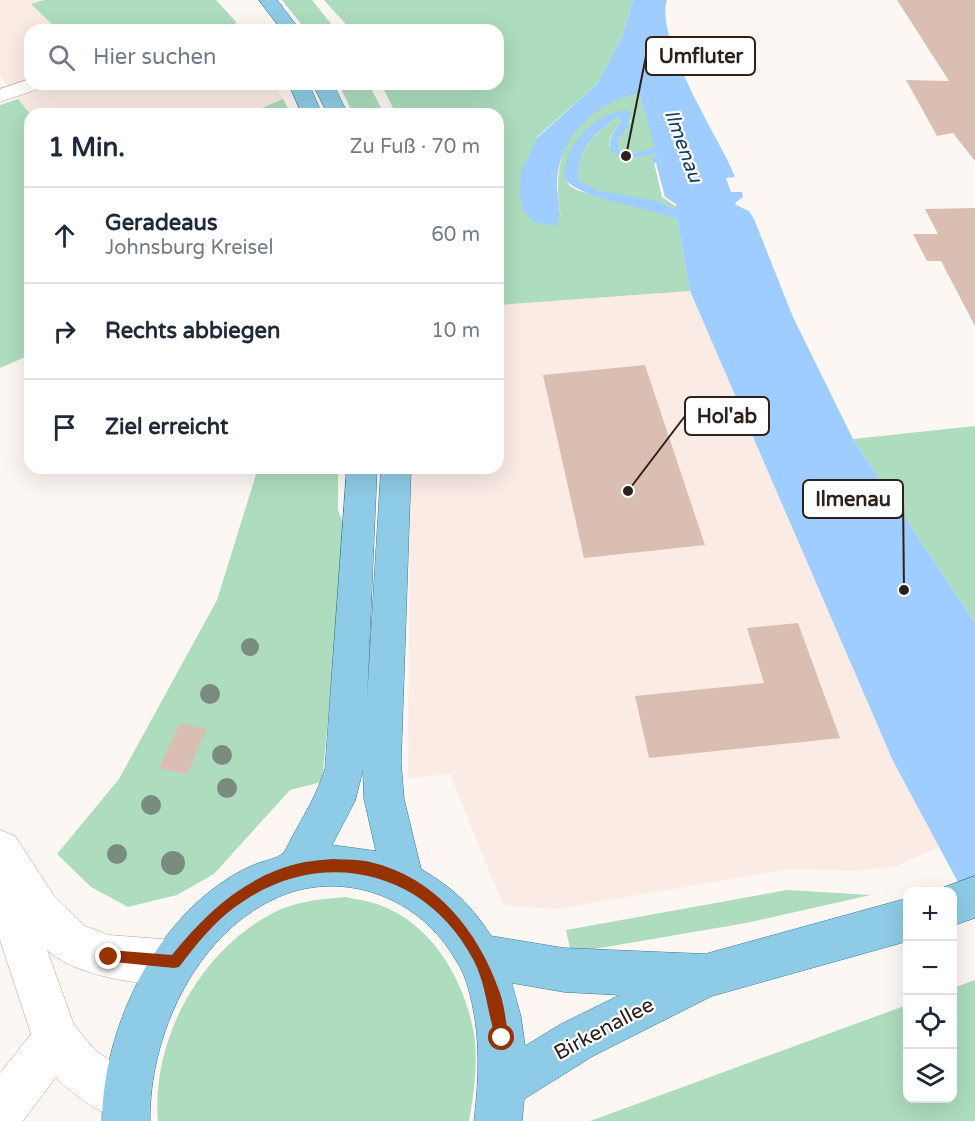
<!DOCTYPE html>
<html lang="de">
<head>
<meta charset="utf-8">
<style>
	:root { --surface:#fff; --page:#f2f2f3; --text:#1f2937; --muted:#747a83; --line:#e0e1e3 }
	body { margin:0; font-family:"Varela Round",sans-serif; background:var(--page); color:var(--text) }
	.controls { position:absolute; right:18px; bottom:18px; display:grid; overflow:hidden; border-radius:12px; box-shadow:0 6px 24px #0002 }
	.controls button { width:54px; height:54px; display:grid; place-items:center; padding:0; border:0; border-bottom:2px solid var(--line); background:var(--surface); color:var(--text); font:30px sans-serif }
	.stop { position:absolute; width:18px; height:18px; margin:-14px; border:4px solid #963100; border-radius:50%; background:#fff }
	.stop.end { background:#963100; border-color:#fff; box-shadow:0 2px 6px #0008 }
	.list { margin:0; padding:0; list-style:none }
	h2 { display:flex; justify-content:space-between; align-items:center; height:78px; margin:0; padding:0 24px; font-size:26px }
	h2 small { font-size:20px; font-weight:400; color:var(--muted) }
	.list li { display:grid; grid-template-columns:39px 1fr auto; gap:18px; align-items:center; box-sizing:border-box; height:96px; padding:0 24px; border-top:2px solid var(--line) }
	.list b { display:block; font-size:22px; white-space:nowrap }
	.list p { margin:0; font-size:20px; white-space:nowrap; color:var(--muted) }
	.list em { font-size:20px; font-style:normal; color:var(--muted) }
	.icon { flex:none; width:33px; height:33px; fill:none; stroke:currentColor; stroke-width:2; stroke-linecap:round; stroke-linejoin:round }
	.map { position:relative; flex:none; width:975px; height:1121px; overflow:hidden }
	.search { position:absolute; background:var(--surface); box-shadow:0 6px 24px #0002; left:24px; top:24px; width:480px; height:66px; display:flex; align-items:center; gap:15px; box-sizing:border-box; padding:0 21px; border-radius:18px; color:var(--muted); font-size:22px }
	.panel { position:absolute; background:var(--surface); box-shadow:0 6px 24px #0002; left:24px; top:108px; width:480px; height:366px; border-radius:18px }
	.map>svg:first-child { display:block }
	.built { fill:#faebe5 }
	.green { fill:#addcbe }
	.water { fill:#a0cdff; fill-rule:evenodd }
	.building { fill:#dabeb2 }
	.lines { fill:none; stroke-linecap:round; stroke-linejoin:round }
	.minor-casing { stroke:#bda296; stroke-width:1 }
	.major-casing { stroke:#3a7995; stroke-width:1 }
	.minor { fill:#fff; fill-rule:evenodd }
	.major { fill:#8ecbe6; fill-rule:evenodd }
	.tree { fill:#7a8b7f }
	.route { fill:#963100 }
	.labels { text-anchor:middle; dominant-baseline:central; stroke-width:4.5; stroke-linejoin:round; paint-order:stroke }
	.water-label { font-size:20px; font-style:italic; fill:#143b63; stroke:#fff }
	.near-street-label { font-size:21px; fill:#2c211d; stroke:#fff }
	.leader { fill:none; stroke:#2c211d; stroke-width:2 }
	.callout-dot { fill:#2c211d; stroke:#fff; stroke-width:2 }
	.callout { fill:#fff; stroke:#2c211d; stroke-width:2 }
	.callout-label { font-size:20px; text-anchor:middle; font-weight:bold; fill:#2c211d }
</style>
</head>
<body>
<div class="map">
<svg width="975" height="1121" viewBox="0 0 975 1121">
	<rect width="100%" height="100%" fill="#fdf7f4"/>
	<path class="built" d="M0,0H44L31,4L58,30H30V84H274L283,99L248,114H30L0,76Z
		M690,291L893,761L939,847L897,866L858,871L790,869L556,909L503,905L450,774L408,778L410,468H498V305Z"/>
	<path class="green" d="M44,0H216L237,23L213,30H58L31,4Z
		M282,0H312L336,30H306Z
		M324,0H633L622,37L597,84L537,137L561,217C549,153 573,108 639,93L656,147L630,154L620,151L618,140L631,120L616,112L591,126L564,178L570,186L579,191L649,208L677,219L690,291L498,305V114H396L381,84H498V30H351Z
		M339,84H369L384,114H353Z
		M18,99L30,114V355L0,368V105Z
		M283,99L291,114H248Z
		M618,117L621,120L611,136L609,146L624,159L658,154L659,156L653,158L662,197L677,207L676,209C645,194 604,200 577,180C577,151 595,132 618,117Z
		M975,426V623L853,439Z
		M258,468H338V510L346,530L322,782L290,790L214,874L177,895L128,907L91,887L57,854L119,779L217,600Z
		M787,890L871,895L746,923L571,953L566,930Z
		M346,897C358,900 371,901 382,906C434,926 465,982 474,1034C478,1063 474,1093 469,1121H158C151,1040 200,952 271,914C294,901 321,899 346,897Z
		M975,980V1121H590L907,1005L908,1098H952L953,988Z"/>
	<path class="water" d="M633,0H667C655,36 711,126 728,161L735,177L726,178L731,192H742L743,197L735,203L736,205L749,211L754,219L793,317L853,439L975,623V914L893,761L690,291L677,219C647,206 580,200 564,178C565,144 592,115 626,110L631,113L628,127L618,140L620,151L630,154L655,147L639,93C595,103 560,135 557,181C556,197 564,212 556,226L534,222L523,210L520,195L521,172L538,137L597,84L622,37ZM618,117L621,120C615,130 607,140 611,151L624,159L658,154L653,158V163H656L665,197L676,204V209L656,201L597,190L578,180C576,151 595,132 618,117Z"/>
	<path class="building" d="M897,0H975V161L953,133L937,136L906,80L949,81Z
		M975,208V326L941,261H927L913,234H938L925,209Z
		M645,365L705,545L584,558L543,375Z
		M798,623L840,738L649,758L635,696L764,683L747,628Z
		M180,723L207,729L187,774L159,768Z"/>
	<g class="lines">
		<g class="minor-casing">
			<path id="minor" d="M30,79V84H44L41,88L0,102V89Z
				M0,830L15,836L55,897L85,926L109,935L174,940L190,946L196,962L190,978C184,980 178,984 172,984C138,986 71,974 47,950L74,1025L96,1051L142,1081L149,1098L142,1115L127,1121C109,1120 67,1091 56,1077L23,1121H0V1073L31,1034L0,940Z"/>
		</g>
		<g class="major-casing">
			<path id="major" d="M259,0H277L300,30H282Z
				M289,84H309L322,114H302Z
				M313,84H333L348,114H328Z
				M347,468H377L367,700L381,468H411L401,763L404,799L421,869C453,888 471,905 491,936L564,948L705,954L908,898V941L712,996L593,1056L524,1099L522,1121H474C480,1073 481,1024 465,978C462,969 457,962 452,954C415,895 339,868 274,899C194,937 149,1037 150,1121H102C103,1037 145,941 213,889C226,879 241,870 256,864C263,861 276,859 282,854C286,851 289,843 291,839C304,815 317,795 325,769ZM363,770L364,799L376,851L332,845L355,801ZM512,983L564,992L620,995L561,1024L525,1046L521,1017Z
				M975,876V918L952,926V892L937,890Z"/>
		</g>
		<use href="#minor" class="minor"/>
		<use href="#major" class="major"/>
	</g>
	<g class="tree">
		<circle cx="250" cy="647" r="9"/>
		<circle cx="210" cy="694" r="10"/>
		<circle cx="222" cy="755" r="10"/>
		<circle cx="227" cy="788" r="10"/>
		<circle cx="151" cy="805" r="10"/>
		<circle cx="117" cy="854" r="10"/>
		<circle cx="173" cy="863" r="12"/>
	</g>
	<path class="route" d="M333,859C345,860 358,859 370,862C436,877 479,932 500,993C505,1008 506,1024 509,1038L507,1043L502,1045L498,1043C487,1017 488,989 474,961C426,868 318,845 235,907C213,923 196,945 179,967L174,968L104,961L103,957L104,952L109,950L172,955C205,914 243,878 296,864C308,861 321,860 333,859Z"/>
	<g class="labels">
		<g class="water-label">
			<text transform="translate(683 146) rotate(70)">Ilmenau</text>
		</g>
		<g class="near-street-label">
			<text transform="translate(604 1029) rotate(-28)">Birkenallee</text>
		</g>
	</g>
	<path class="leader" d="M626 156L646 56M628 491L685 416M904 590L903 499"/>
	<g class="callout-dot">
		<circle cx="626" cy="156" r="6"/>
		<circle cx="628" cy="491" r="6"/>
		<circle cx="904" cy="590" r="6"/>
	</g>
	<g class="callout">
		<rect x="646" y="37" width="109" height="38" rx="6"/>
		<rect x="685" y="397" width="84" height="38" rx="6"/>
		<rect x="803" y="480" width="100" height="38" rx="6"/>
	</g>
	<g class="callout-label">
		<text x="701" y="63">Umfluter</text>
		<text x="727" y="423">Hol'ab</text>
		<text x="853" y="506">Ilmenau</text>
	</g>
</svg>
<div class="controls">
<button>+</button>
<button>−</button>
<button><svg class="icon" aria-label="locate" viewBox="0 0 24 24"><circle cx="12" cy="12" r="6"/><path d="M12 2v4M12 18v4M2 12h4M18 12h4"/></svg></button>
<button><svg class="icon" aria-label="layers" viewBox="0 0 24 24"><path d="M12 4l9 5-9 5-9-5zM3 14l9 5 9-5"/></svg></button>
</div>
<div class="stop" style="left:502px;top:1038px"></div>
<div class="stop end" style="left:109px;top:957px"></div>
<div class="search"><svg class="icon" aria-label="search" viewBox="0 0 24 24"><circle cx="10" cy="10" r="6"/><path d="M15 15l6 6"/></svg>Hier suchen</div>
<section class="panel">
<h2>1 Min.<small>Zu Fuß · 70 m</small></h2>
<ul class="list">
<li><svg class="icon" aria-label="ahead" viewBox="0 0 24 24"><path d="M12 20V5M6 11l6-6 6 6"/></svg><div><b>Geradeaus</b><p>Johnsburg Kreisel</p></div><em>60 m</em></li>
<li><svg class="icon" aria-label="right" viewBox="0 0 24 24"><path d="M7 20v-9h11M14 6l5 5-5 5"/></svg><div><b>Rechts abbiegen</b></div><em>10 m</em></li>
<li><svg class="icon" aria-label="arrive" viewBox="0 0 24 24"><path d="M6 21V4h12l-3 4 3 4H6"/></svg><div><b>Ziel erreicht</b></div></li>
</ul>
</section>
</div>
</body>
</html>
